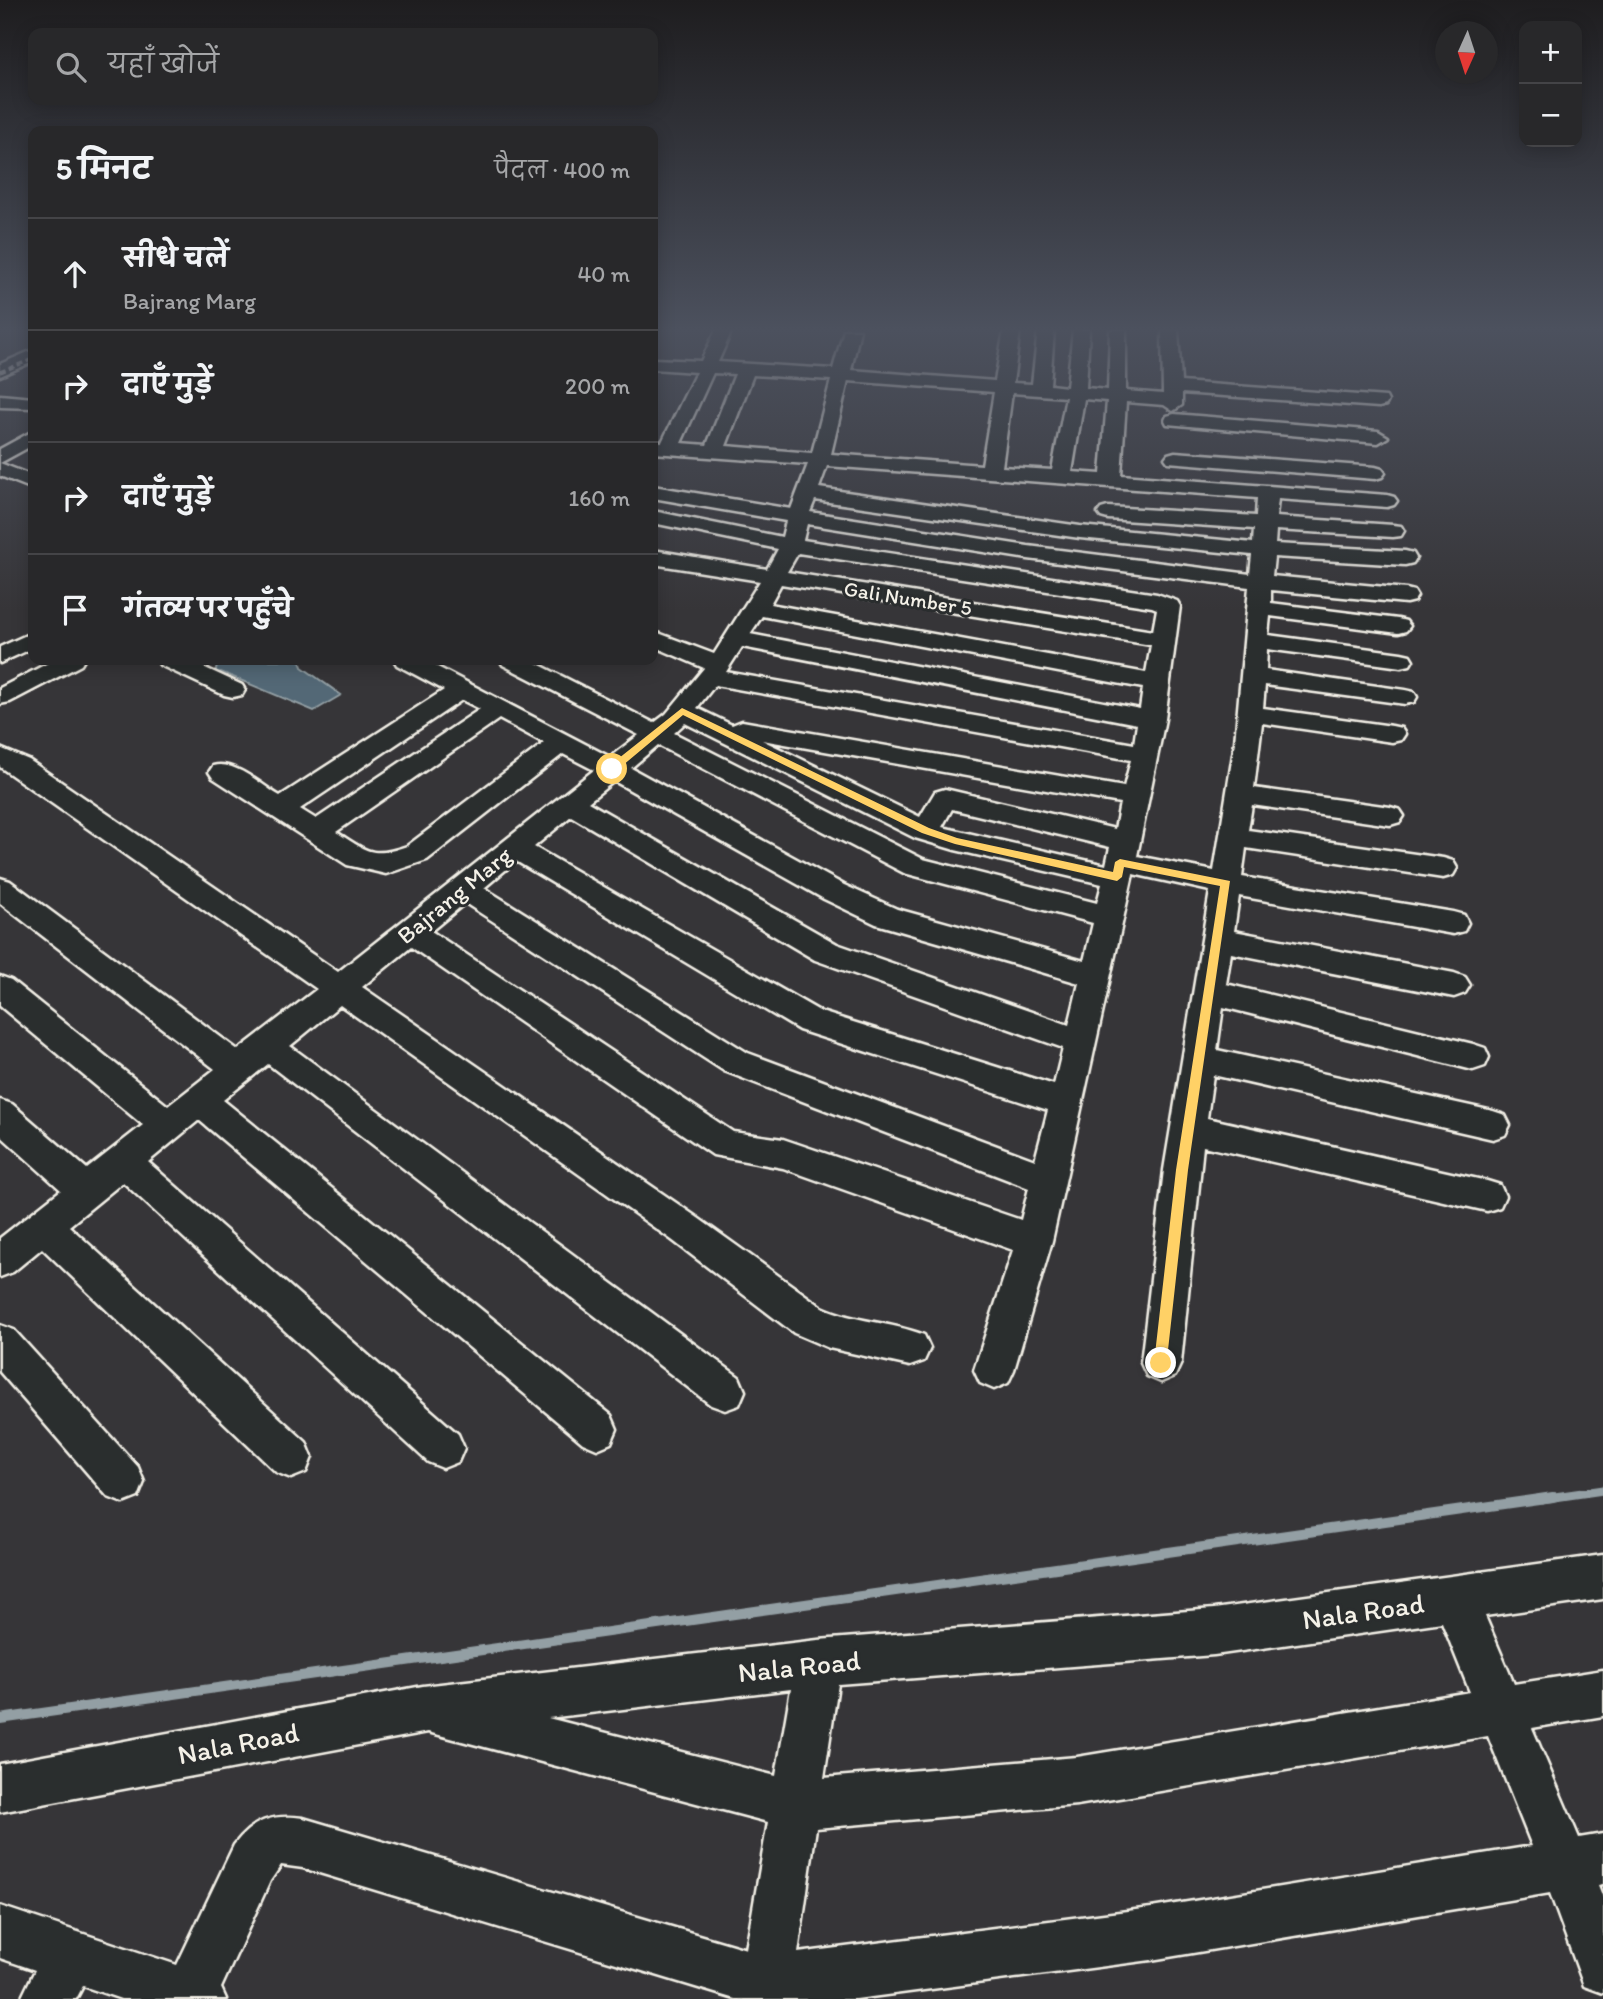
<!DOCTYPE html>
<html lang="hi">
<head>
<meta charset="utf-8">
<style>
	:root { --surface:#28282a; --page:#343436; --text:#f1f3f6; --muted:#a5a6a8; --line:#444447 }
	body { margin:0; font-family:Itim,"Playpen Sans Deva",sans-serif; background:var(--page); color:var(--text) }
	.controls { position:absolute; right:21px; top:21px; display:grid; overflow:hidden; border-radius:14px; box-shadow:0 4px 18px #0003 }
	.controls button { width:63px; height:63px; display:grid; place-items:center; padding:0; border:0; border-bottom:2px solid var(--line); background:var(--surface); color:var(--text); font:35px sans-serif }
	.compass { position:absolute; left:1435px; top:21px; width:63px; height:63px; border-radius:50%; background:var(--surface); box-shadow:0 4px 18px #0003; rotate:183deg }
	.stop { position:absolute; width:21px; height:21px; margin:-16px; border:5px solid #ffd166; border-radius:50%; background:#fff }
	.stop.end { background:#ffd166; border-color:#fff; box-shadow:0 2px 7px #0008 }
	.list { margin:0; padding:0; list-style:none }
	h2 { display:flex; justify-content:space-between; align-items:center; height:91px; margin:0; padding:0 28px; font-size:30px }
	h2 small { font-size:23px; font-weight:400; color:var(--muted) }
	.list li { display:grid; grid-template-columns:46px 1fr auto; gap:21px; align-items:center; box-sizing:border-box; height:112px; padding:0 28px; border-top:2px solid var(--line) }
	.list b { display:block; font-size:26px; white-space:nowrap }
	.list p { margin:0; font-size:23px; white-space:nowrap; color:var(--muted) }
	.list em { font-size:23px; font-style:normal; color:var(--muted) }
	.icon { flex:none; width:38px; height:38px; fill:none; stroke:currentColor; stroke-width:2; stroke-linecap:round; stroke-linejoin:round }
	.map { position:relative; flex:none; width:1603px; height:1999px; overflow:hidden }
	.search { position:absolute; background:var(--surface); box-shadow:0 4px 18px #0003; left:28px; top:28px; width:630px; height:77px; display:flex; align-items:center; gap:18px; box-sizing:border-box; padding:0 24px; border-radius:14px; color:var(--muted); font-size:26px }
	.panel { position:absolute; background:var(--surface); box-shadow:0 4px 18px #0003; left:28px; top:126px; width:630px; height:539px; border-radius:14px }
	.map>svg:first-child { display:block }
	.water { fill:#526876; stroke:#939fa4; stroke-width:2 }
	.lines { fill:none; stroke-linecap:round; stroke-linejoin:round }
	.stream-far1 { stroke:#939fa4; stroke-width:9 }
	.stream { stroke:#939fa4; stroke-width:10 }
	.minor-casing { stroke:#f4f1e8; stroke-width:5 }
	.minor { fill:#2a2d2e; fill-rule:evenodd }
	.rail { stroke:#f4f1e8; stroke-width:3.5; stroke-dasharray:6 3.5; stroke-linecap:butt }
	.route { fill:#ffd166 }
	.labels { text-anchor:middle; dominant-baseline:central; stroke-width:6; stroke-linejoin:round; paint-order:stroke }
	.far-street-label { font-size:21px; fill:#f4f1e8; stroke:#2a2d2e }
	.street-label { font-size:24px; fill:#f4f1e8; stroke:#2a2d2e }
	.near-street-label { font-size:28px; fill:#f4f1e8; stroke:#2a2d2e }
</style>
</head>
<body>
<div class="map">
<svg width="1603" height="1999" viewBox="0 0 1603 1999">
	<rect width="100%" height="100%" fill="#363538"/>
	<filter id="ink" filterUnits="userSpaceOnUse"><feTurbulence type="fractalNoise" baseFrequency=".0143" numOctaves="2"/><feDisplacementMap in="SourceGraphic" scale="14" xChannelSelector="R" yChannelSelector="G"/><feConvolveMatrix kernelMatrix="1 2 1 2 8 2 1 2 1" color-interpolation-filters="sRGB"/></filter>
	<g filter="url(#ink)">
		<path class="water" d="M218,660H300L302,667L341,695L314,711L221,672L215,674Z"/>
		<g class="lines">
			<path class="stream-far1" d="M1541,1499L1603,1490"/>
			<path class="stream" d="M0,1719L1553,1497"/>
			<g class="minor-casing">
				<path id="minor" d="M716,330H732L718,362L833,369L844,330H860L851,370L995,381L1004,330H1020L1013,383L1032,384L1038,330H1054L1050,385L1067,387L1073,330H1089L1086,388L1108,390L1110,330H1126V391L1163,394L1162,330H1178L1181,382L1386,397L1388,401L1386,405L1379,407L1182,393V405L1173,411L1164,405L1126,402L1121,475L1387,495L1394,497L1397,501L1394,505L1387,507L1278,499L1276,517L1393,525L1401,526L1404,531L1401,536L1393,537L1276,530L1275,544L1405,551L1413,553L1416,558L1413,563L1405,565L1274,557L1272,576L1406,589L1414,591L1417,596L1414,601L1406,603L1271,590V603L1398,619L1406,621L1410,626L1406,631L1398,633L1270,616L1268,635L1401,653L1410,655L1413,660L1410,665L1401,667L1267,649L1266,670L1405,690L1414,692L1417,697L1414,702L1405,704L1265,685L1263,708L1392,726L1401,728L1405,734L1401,740L1392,742L1262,723L1254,788L1390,807L1400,810L1404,816L1400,822L1390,825L1252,805L1248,830L1443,858L1453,861L1457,868L1453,875L1443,878L1246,848L1242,877L1453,912L1464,915L1468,923L1464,931L1453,934L1239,896L1234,931L1454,973L1465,977L1470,985L1465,993L1454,997L1231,953L1226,984L1473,1044L1485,1048L1489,1057L1485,1066L1473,1070L1223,1007L1217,1050L1493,1111L1505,1115L1510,1125L1505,1135L1493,1139L1213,1075L1207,1118L1487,1181L1500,1185L1505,1196L1500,1207L1487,1211L1203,1146L1181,1363L1175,1376L1161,1382L1147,1376L1141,1363L1164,1170L1210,891L1133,874L1052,1241L1014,1370L1008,1383L994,1389L980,1383L974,1370L1013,1250L783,1168L713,1155L411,947L362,987L698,1218L822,1307C854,1322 891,1322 924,1335L930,1348L924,1361L910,1366L829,1348L794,1333L672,1240L340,1005L290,1046L739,1377L745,1391L739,1405L725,1410L711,1405L268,1064L223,1100L611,1415L617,1429L611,1443L597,1449L583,1443L199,1120L148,1162L458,1434L464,1448L458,1462L443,1468L428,1462L123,1182L69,1226L306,1442L312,1457L306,1472L291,1478L276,1472L42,1248L13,1272L0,1277V1238L61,1190L0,1135V1100L12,1104L87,1169L143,1125L0,1006V976L11,980L168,1106L215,1069L0,903V878L10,881L238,1050L317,989L0,767V748L29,760L338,972L594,770L563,754L427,860L386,874L347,865L213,778L209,772L213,766C235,760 261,785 280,796L444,690L397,665L394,660H424L610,757L639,735L503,665L500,660H530L654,723L666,714L704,668L653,646V631L714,654L760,581L653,564V550L767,569L778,549L653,523V511L782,537L786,521L653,498V486L791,509L808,464L653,453V441L662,442L696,372L653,369V359L701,361ZM713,373L735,374L707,445L681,443ZM753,375L831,380L812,453L726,446ZM848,381L994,392L982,465L831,454ZM1012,393L1066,397L1052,470L1002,467ZM1084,399L1107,401L1101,474L1072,472ZM827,466L1257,498L1256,516L1108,507L1101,509L1098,513L1101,517L1108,519L1254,529L1253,543L1080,526L819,488ZM815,500L1080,538L1252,555L1250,574L1028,546L810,512ZM807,524L1028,559L1249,587L1235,742L1214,871L1137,856L1165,719L1180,606L1177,601L1157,594L803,540ZM798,553L1152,607L1157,609L1153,631L787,572ZM781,584L1151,645L1146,673L770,604ZM762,616L1143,688L1140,709L750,634ZM742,647L1137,724L1134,744L726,672ZM715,685L1131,760L1124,787L742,721L732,725L697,708ZM462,700L480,709L316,819L300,809ZM499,719L544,743L407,846C371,859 367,851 336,832ZM685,723L915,838L955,850L1102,884L1097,903L923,859L674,733ZM762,740L1120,803L1115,829L945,789L935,792L920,817ZM658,745L904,873L1093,923L1084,961L897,909L844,885L631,768ZM614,781L824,899L876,924L1079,983L1069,1025L837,944L588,802ZM952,809L1110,847L1106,865L942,827ZM571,816L815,960L1063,1048L1054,1085L821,1012L534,847ZM516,861L799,1030L1048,1110L1035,1160L748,1053L484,888ZM465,903L724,1071L1029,1188L1021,1220L783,1139L733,1132L431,931Z
					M33,350V362L0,376V364Z
					M0,395L33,398V408L0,407Z
					M1174,414L1378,431L1388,437L1378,443L1167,424L1165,420L1167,416Z
					M33,431V445L0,463V449Z
					M1175,452L1375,467L1382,469L1385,473L1382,477L1375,479L1168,462L1165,458L1168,454Z
					M0,463L33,476V489L0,476Z
					M33,632V648L0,663V647Z
					M54,660H84L81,665L10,702L0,704V688Z
					M157,660H188L242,685L245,690L242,695L233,697L224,695L160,665Z
					M0,1325L14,1330L138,1467L144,1482L138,1497L123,1503L108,1497L0,1372Z
					M1603,1555V1599L1485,1616L1514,1684L1603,1670V1716L1532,1728L1579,1838L1603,1834V1884L1598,1885L1603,1898V1993L1584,1986L1550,1893L1151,1960L856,1999H735L303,1868L281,1865L270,1881L221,1988L226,1999H121L83,1986L76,1999H21L35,1970L0,1958V1906L177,1965L234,1845C253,1820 272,1814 303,1818L746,1949L768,1822L428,1732L0,1812V1764L423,1686L818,1640L1214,1609ZM1442,1622L1470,1692L1077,1757L824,1778L838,1684L1214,1655ZM791,1689L776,1776L548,1718ZM1488,1736L1532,1846L1151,1908L798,1953L816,1828L1077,1805Z"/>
			</g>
			<use href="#minor" class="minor"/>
			<path class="rail" d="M0,372L33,359"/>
		</g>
	</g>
	<linearGradient id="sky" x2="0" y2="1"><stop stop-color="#1e1d1f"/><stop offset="0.54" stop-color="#4c515e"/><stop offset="1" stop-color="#4c515e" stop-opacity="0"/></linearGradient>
	<rect width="1603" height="610" fill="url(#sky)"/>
	<path class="route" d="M682,708L929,828L957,838L1113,872L1115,862L1120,859L1230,881L1188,1170L1166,1368H1156L1154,1363L1176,1170L1220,886L1124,867L1122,877L1117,881L955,844L922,833L683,715L616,771H609V766Z"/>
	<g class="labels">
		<g class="far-street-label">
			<text transform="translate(908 598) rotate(9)">Gali Number 5</text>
		</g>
		<g class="street-label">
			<text transform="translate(454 895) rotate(-39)">Bajrang Marg</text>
		</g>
		<g class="near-street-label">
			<text transform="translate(1363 1611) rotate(-8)">Nala Road</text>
			<text transform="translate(799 1666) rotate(-6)">Nala Road</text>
			<text transform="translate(238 1743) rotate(-11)">Nala Road</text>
		</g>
	</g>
</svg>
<div class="controls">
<button>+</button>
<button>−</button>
</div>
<svg class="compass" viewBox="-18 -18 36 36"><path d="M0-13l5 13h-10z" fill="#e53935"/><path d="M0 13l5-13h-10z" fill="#a5a6a8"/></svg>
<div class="stop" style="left:612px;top:769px"></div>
<div class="stop end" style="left:1161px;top:1363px"></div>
<div class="search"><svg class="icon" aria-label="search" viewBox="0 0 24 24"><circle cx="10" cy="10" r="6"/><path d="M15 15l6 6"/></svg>यहाँ खोजें</div>
<section class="panel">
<h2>5 मिनट<small>पैदल · 400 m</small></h2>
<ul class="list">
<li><svg class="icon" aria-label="ahead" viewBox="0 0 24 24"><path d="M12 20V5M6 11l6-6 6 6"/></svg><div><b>सीधे चलें</b><p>Bajrang Marg</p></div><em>40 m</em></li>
<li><svg class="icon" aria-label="right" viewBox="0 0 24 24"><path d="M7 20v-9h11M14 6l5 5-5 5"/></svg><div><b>दाएँ मुड़ें</b></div><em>200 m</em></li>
<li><svg class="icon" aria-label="right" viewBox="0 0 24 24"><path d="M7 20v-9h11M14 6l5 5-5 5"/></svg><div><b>दाएँ मुड़ें</b></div><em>160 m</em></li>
<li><svg class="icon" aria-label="arrive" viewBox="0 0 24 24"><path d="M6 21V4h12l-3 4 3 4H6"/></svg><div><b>गंतव्य पर पहुँचे</b></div></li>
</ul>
</section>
</div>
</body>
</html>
